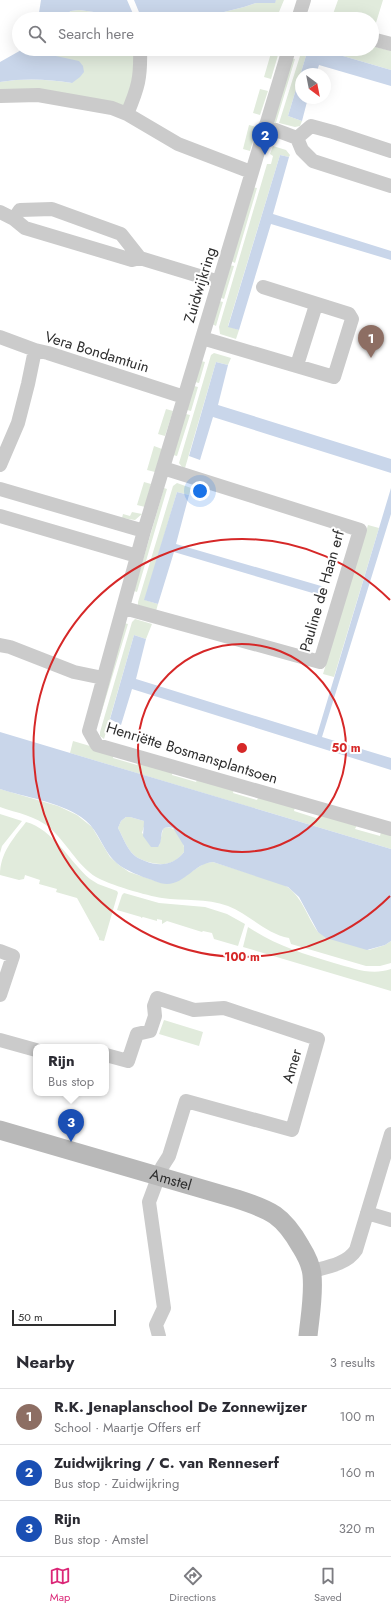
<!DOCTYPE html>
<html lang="en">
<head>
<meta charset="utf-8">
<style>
	:root { --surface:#fff; --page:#f2f2f3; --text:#2b2b33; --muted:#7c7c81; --line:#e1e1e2; --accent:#db2777 }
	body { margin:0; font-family:Jost,sans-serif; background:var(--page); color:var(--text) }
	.compass { position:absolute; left:295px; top:68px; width:36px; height:36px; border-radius:50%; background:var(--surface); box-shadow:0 4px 16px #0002; rotate:148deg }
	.scale { position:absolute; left:12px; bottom:10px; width:104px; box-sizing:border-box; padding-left:4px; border:2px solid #2e2e2e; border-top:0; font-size:11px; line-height:14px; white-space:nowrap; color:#2e2e2e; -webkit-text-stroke:3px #fff; paint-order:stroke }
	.you { position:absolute; left:200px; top:491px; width:14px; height:14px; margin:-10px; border:3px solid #fff; border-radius:50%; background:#1a73e8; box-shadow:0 0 0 6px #1a73e833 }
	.badge { display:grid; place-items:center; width:26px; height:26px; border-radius:50%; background:var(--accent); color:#fff; font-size:13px; font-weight:700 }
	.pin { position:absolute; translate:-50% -33px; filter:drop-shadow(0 1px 2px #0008) }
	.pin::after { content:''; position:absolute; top:21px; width:14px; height:12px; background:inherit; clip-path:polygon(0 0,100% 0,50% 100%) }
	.popup { position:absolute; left:33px; top:1044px; width:76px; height:52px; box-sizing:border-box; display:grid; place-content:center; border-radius:8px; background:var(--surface); filter:drop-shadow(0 1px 3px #0005); font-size:13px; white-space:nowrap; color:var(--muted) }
	.popup b { font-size:15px; color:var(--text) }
	.popup::after { content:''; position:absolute; left:50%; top:100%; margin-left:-8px; border:8px solid transparent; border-top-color:var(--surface) }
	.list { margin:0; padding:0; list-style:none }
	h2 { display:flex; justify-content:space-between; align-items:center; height:52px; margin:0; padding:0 16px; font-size:17px }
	h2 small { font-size:13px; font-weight:400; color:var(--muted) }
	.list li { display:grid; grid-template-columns:26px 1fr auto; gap:12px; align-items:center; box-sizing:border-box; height:56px; padding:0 16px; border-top:1px solid var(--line) }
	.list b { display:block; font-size:15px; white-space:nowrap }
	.list p { margin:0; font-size:13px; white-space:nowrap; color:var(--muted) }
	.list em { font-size:13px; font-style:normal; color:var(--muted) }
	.icon { flex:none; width:22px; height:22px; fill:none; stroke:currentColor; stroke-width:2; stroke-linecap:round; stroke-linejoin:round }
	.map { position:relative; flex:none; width:391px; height:1336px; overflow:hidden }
	.search { position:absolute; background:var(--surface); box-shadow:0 4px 16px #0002; left:12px; right:12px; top:12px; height:44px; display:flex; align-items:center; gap:10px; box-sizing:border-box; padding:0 14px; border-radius:22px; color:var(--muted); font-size:15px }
	.sheet { height:220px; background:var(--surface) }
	nav { display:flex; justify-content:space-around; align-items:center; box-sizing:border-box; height:56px; border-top:1px solid var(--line); background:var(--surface); font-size:11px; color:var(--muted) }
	nav a { display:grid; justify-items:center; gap:2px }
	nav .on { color:var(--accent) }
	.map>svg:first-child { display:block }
	.green { fill:#e1ebdc }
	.water { fill:#c9d6ea; fill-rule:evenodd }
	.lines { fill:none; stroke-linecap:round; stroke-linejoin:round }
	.street { stroke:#cbcbcb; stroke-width:14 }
	.secondary { stroke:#b8b8b8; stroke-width:19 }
	.ring { fill:none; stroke:#d62828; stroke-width:2 }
	.labels { text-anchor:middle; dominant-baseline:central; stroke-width:4; stroke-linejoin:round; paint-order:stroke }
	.street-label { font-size:15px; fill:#2e2e2e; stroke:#fff }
	.centre { fill:#d62828; stroke:#fff; stroke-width:2 }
	.ring-label { font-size:12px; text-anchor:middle; font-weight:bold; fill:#d62828; stroke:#fff; stroke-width:4; stroke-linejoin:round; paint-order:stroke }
</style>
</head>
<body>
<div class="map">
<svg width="391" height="1336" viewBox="0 0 391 1336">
	<rect width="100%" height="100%" fill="#fff"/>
	<path class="green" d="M276,0H284L279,12L233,19H142L141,17L179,18L224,12L244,7L256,3H274Z
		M338,0H383L375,26L372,25V19H351L333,14Z
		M79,10L123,16H134L135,19H58L71,11Z
		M372,46L391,51V70L319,49H372Z
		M108,49H135V72L125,107L0,93V82C24,78 47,79 72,83L56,56Z
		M298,49H308L288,116L302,121L300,126L295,127L279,123L300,56L296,54Z
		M271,53L278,55L271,79L264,77Z
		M291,58L295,59L275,126L273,123Z
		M260,89L268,91L260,115L253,113Z
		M249,125L257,127L250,151L243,149Z
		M273,146L286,150L290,155L289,157L280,155L228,326L239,330L236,339L220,334L219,327L267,164H271L273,156L270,154Z
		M252,187L257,188L235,263L231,261Z
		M229,265L234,266L224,299L219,297Z
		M219,301L223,302L216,326L212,324Z
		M214,353L231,358L228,365L216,362L185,468L182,467L179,463L211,355Z
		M201,361L205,362L199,383L195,382Z
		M194,386L198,387L191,411L187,410Z
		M166,409L173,411L165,436L158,434Z
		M186,414L190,415L177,456L173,455Z
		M154,446L162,449L155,472L147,470Z
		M144,482L151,484L145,507L137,505Z
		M177,483L191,488L189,495L177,492L145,600L158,604L156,611L138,606V602L173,486Z
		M164,488L167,489L137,592L134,591Z
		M132,512L142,514L135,520L122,518L123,514L130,516Z
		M368,525L379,528L334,677L323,674Z
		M135,619L152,624L146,639L134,635L104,739L100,736V732L132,622Z
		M124,623L128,624L98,724Z
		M73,741L114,753L113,758L137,765L138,761L173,771L172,775L196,782L198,778L234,789L233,793L257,800L259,796L295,807L294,811L319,819L321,815L357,825L355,829L380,836L381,832L391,835V849L70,753Z
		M0,789L58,806L77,815L92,827L110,857L119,865L129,872L159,882L191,872L205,863L213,862L283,884C302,895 306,915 318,932L369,950L385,945L391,941V963L380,966H366L291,944L289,938C266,934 249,914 228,906C206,898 184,901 162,898C148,896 107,884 96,877C77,865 66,842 50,828C36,816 17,813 0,807Z
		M0,814L22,821L2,846L0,853Z
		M126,817H130L144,821L145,823L142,833L159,846L163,829C174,822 186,841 184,852C174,866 160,866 145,861C141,859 137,858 134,855C127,849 123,837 118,828L121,821Z
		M26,822C53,829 70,862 90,879L98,884L117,891L118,893L104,941L99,940V938L77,898L56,892L57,889L39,884L40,880L25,875L24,879L19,880L0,875C0,853 13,839 26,822Z
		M124,893L159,903L205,907L227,914L245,924L238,946L214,939L212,933L203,931L202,932L167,921L162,924V920L157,919V921L143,917L141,918V917L117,910L122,895Z
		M248,927C275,945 303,954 334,963C353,968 371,976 391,969V991L243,947Z
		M164,1020L203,1032L199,1046L159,1034Z"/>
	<path class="water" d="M41,0H127L134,16H123L79,10L71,11L58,19H38Z
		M134,0H276L275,3H256L244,7L224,12L179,18L141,17Z
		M23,49H54L56,56L79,61L83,66L84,72L80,77L72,83C48,79 24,78 0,82V62Z
		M308,49H319L391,70V86L319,65L316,74H301V98H308L302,121L288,116Z
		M280,155L289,157L273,214L391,251V260L271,224L239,330L228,327Z
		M216,362L228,365L218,405L391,459V473L213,417L200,460L189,456Z
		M391,488V514L322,737L391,758V770L132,689L121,725L110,719L134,635L146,639L136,679L317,735Z
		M177,492L189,495L176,544L328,588L326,597L174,552L158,604L144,600Z
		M0,732L391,849V941L385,945L367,950L326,938L318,932L299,897L288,887L213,862C195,863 185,884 167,884C159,884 151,879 143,877C131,872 118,867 110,856C100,842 96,827 81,817C59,802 25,797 0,789ZM126,817H130L144,821L143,836L151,847H158C165,839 156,824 173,828L184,846V852C174,865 160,867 145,861C141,859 137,858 134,855C127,849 123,837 118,828L121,821Z"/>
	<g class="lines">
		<path class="street" d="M298,19L304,0
			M372,39L391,44
			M289,49L144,531L89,731L97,745L391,829
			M0,96L38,95L112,108L127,114L178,144L251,172
			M127,114C138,88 141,78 140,49
			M265,126L297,138
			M297,138L302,150L313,161L391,186
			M297,138L311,126L333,132L391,151
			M0,212L14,219L25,228L132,260L140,258
			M14,219L20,210L52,209L121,234L140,258L219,282
			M0,337L35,350L48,353L184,397
			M202,338L334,377L352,319L349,314L263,287
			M297,365L316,305
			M0,465L18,423L28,384L35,350
			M0,489L144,531
			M0,516L137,556
			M124,608L320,662L360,530L163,468
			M0,645L10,647L74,672L103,678
			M0,951L13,956L0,995
			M0,1040L36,1050
			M106,1055L128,1061L137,1034L150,1031L155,1016L154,1006L157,998L194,1010L224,1008L318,1039L292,1130L186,1101L169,1156L162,1167L149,1202L164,1308L156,1325L159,1336
			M367,1213L391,1220
			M312,1271C327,1267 347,1264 356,1250L391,1134"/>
		<path class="secondary" id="s1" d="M0,1130L237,1199C271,1210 283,1215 301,1247C306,1255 311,1264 312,1275C314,1295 310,1316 308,1336"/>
	</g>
	<g class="ring">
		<circle cx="242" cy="748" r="104"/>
		<path d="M390 896A209 209 0 1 1 390 600"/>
	</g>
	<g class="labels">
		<g class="street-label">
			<text transform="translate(200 285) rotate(-73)">Zuidwijkring</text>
			<text transform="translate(97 352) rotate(17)">Vera Bondamtuin</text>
			<text transform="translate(322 591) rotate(-74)">Pauline de Haan erf</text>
			<text transform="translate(192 753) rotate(17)">Henriëtte Bosmansplantsoen</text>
			<text transform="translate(292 1066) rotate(-74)">Amer</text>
			<text stroke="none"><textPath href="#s1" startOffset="178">Amstel</textPath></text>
		</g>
	</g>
	<circle cx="242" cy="748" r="6" class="centre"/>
	<g class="ring-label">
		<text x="346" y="752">50 m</text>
		<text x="242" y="961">100 m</text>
	</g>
</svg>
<svg class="compass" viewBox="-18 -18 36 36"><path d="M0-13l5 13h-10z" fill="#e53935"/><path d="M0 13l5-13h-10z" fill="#7c7c81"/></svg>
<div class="scale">50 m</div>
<div class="you"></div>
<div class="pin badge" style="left:371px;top:358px;background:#8d6e63">1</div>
<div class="pin badge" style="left:265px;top:155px;background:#1a4fb4">2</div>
<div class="pin badge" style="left:71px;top:1142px;background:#1a4fb4">3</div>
<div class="popup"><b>Rijn</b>Bus stop</div>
<div class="search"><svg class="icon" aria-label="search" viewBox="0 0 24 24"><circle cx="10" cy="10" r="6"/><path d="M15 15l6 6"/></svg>Search here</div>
</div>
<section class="sheet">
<h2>Nearby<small>3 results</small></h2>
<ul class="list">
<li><span class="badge" style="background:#8d6e63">1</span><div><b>R.K. Jenaplanschool De Zonnewijzer</b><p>School · Maartje Offers erf</p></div><em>100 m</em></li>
<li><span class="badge" style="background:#1a4fb4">2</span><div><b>Zuidwijkring / C. van Renneserf</b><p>Bus stop · Zuidwijkring</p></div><em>160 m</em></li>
<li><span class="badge" style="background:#1a4fb4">3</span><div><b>Rijn</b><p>Bus stop · Amstel</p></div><em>320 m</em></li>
</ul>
</section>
<nav>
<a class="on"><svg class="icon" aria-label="map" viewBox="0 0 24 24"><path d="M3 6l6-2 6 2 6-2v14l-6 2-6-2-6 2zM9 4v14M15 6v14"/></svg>Map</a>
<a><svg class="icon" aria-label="directions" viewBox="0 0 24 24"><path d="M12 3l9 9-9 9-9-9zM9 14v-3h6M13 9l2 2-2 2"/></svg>Directions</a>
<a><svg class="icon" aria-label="saved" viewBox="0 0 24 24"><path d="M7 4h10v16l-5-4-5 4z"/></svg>Saved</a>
</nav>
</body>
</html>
